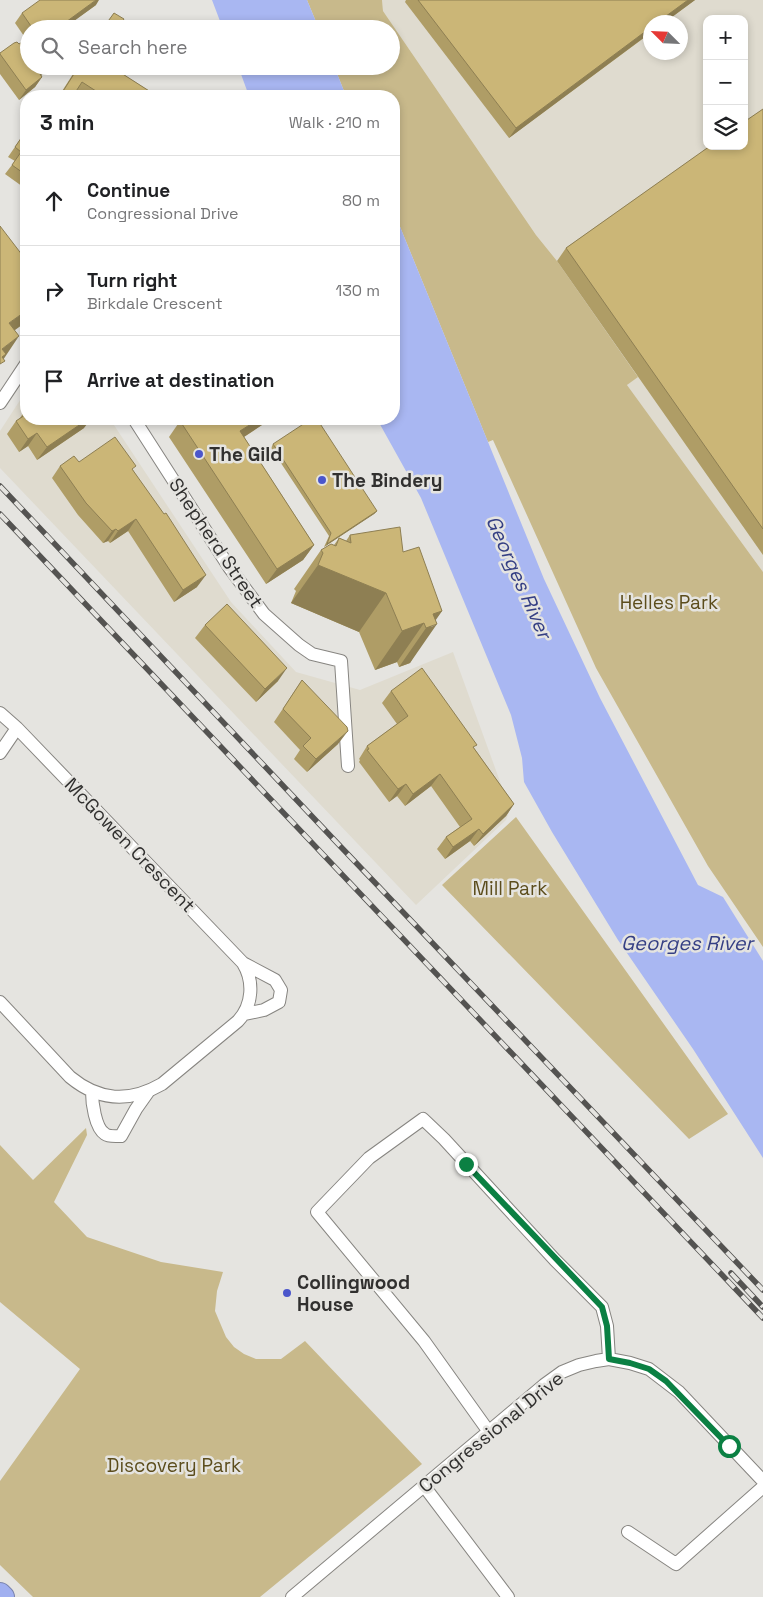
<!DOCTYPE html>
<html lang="en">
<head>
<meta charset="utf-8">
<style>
	:root { --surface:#fff; --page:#f6f6f6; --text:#202124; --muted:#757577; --line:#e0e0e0 }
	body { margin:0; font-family:"Space Grotesk",sans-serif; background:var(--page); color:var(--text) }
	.controls { position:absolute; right:15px; top:15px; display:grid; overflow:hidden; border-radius:10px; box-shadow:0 2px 8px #0003 }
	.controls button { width:45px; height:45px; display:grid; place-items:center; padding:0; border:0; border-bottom:1px solid var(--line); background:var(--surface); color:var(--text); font:25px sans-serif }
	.compass { position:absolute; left:643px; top:15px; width:45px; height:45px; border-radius:50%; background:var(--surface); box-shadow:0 2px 8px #0003; rotate:294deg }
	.stop { position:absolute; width:15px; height:15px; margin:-11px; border:4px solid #0b8043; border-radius:50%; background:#fff }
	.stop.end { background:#0b8043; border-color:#fff; box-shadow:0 1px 5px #0008 }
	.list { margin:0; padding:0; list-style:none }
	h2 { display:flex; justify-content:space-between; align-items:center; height:65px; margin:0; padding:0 20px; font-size:21px }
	h2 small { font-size:16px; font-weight:400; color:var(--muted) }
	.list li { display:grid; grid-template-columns:32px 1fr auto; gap:15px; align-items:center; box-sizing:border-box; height:90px; padding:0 20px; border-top:1px solid var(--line) }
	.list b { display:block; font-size:19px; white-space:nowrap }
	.list p { margin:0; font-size:16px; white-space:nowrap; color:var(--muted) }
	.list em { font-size:16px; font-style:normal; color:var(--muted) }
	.icon { flex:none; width:28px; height:28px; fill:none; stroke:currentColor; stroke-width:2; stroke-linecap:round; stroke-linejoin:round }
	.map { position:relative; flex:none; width:763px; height:1597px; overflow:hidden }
	.search { position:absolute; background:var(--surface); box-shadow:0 2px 8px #0003; left:20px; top:20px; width:380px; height:55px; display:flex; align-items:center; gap:12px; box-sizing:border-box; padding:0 18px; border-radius:28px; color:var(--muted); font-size:19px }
	.panel { position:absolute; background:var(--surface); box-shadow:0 2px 8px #0003; left:20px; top:90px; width:380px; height:335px; border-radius:20px }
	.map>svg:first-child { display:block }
	.built { fill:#dfdbcf; fill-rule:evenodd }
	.green { fill:#c8b98b }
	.water { fill:#a9b7f2 }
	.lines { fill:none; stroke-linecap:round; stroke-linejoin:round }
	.street-casing { stroke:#878581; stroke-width:14 }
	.highway-casing { stroke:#7a83ac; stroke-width:24 }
	.street { stroke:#fff; stroke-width:12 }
	.highway { stroke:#a1b0f0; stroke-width:22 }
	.rail-casing { stroke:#545351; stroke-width:5.5 }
	.rail { stroke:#e5e4e0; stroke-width:4; stroke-dasharray:11; stroke-linecap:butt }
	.wall { fill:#af9d66 }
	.shaded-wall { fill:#8e7f53 }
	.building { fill:#cbb677; stroke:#8e7f53 }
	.route { stroke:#0b8043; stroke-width:6 }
	.poi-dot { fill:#4b56cb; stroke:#e5e4e0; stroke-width:2 }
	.labels { text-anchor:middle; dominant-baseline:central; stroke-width:5; stroke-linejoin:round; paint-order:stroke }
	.poi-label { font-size:19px; font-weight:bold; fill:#31302f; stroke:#e5e4e0; text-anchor:start }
	.street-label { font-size:19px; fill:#31302f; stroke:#e5e4e0 }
	.park-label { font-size:19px; fill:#5c4d1c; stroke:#e5e4e0 }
	.water-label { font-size:20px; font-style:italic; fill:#353f84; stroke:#e5e4e0 }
</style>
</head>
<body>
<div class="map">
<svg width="763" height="1597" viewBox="0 0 763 1597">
	<rect width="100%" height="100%" fill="#e5e4e0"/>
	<path class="built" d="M382,0H763V572L627,385L638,376L557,261L536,235L383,11ZM707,19H744V146H707ZM650,22H680V52H650Z
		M26,391V419H110L231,602L296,672L360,690L453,652L510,809L506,820L416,905L0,468V431Z"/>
	<path class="green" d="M307,0H382L383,11L536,235L557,261L638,377L627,385L763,572V947L708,866L596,668L493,440L488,442L394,212V96H346L334,66H391V29H319Z
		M516,817L728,1114L689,1139L442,885Z
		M86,1128L87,1135L54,1202L87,1237L161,1262L223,1272L217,1291L215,1311L226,1337L234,1347L244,1354L256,1359H281L305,1341L422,1464L260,1597H33L0,1565V1481L80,1369L0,1302V1145L33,1180Z"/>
	<path class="water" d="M212,0H307L319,29H223Z
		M238,66H334L346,96H249Z
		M394,212L544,579L600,698L698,885L723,897L763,961V1158L693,1049L618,940L552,832L524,782L522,758L511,715L421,498L377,419H394Z"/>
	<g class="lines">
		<g class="street-casing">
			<path id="street" d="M0,403L26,364
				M134,419L229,567L264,614L299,645L312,654L341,661L348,766
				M0,713L17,728L243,963C254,981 253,1005 238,1021L162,1084C129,1103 99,1101 70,1077L0,1002
				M0,753L17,728
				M243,963L275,980L281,990L279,1002L264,1010L245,1014
				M92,1092C92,1102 95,1128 105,1134C109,1137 116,1136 121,1136L136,1109L148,1092
				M489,1432L424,1341L317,1212L369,1158L423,1119L444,1139L555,1260L602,1307L607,1326L609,1359
				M424,1486L508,1597
				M628,1532L676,1564L763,1487
				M292,1597L544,1385L562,1372L579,1365L596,1361L609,1359L630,1363L649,1369L679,1392L763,1481"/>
		</g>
		<g class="highway-casing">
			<path id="highway" d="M0,1594L3,1597"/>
		</g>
		<use href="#street" class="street"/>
		<use href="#highway" class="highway"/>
		<g class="rail-casing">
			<path id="rail" d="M0,486L341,847L763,1290
				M0,514L763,1318
				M731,1273L763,1307"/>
		</g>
		<use href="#rail" class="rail"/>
	</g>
	<path class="wall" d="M406,0H695L509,138L405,2Z
		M96,5L68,25L71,29H29V66L44,72L41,75L42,77L35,87L19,100L0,74V53L19,44L26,39L15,23L22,13Z
		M114,13L122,22L131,29H103Z
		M78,66H121L118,71L157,96H83L76,92L73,96H59Z
		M763,109V555L557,261L566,248Z
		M26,131V189L5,174L15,161L8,157Z
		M26,209V215L23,213Z
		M24,412L84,428L37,460L28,446L19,452L7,434L16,421L20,418Z
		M184,419H271L244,437L314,545L303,560L266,584L169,437L180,421Z
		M273,444L377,511L374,514L324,547L329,536L271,448Z
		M79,462L133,470L197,587L174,602L128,531L110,543L108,541L103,543L78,515L52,478L60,466Z
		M350,535L403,552L442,611L435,620L410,663L399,667L397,662L375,670L359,632L291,603L296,591L294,589L321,550L334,545L339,538L346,541Z
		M205,625L278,681L256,702L195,638Z
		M302,680L338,744L307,772L294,759L300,750L274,722Z
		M391,691L474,748L514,804L506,816L474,846L470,841L445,859L437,849L446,837L460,827L431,786L405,806L397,796L389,802L359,762L360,760L359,759L367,746L397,724L382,703Z"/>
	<path class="shaded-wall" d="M96,0H99L96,5L63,29L66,22Z
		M688,0H695L665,22H658Z
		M650,28V33L509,138L516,128Z
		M44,72L38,80L42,77L35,87L19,100L26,90L40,74Z
		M26,311V322L0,341L9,323Z
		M19,336L3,360L0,352L2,349Z
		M88,419H91L84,428L37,460L47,447Z
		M259,419H271L230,446L240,431Z
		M37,433L28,446L19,452L28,439Z
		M377,511L374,514L324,547L327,544Z
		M136,519L128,531L110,543L118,531Z
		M116,529L108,541L103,543L112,531Z
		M314,545L303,560L266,584L277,569Z
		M318,565L386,593L359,632L291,603Z
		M206,575L197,587L174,602L183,590Z
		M442,611L431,627L437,624L410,663L399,667L426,628L433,614Z
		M424,623L397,662L375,670L402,631Z
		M287,668L278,681L256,702L265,689Z
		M348,731L338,744L307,772L316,759Z
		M440,774L431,786L405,806L413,794Z
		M406,784L397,796L389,802L398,789Z
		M514,804L506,816L474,846L483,834Z
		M479,829L470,841L445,859L453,847Z"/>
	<path class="building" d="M40,0H96L66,22L71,29H33L22,13Z
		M418,0H688L658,22H650V28L516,128Z
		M114,13L124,19L122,22L131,29H113L106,24Z
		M29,38V66H40L44,72L40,74L42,77L26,90L0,54V53L14,43L17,42L19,44Z
		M79,66H121L118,71L157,96H97L99,93L82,82L73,96H60Z
		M763,109V529L566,248L710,146H744V122Z
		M26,131V175L12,165L21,152L15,147Z
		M0,226L26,260V311L9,323L19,336L2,349L6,354L2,357L5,361L0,364Z
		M26,411V419H88L47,447L37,433L28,439L16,421L25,415L24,412Z
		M184,419H259L240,431L314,545L277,569L180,421Z
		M311,419H317L377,511L327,544L331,533L273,444Z
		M115,437L136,466L132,469L164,514L166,513L206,575L183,590L136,519L118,531L116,529L112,531L86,503L60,466L74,456L79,462Z
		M400,527L403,552L419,547L442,611L433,614L437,624L426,628L424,623L402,631L386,593L318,565L323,553L321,550L331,544L336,546L339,538L351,543L350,535Z
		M227,604L287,668L265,689L205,625Z
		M422,668L477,745L473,747L514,804L483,834L479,829L453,847L446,837L472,819L440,774L413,794L406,784L398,789L367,750L369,749L367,746L408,716L391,691Z
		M302,680L347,727L348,731L316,759L303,746L311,738L283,709Z"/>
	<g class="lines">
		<path class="route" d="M466,1164L602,1307L607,1326L609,1359L630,1363L649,1369L666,1381L729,1446"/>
	</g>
	<g class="poi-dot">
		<circle cx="199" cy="454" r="5"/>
		<circle cx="322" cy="480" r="5"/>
		<circle cx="287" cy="1293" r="5"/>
	</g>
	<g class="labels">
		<g class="poi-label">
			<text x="209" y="454">The Gild</text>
			<text x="332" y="480">The Bindery</text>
			<text x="297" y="1282">Collingwood<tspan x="297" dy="22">House</tspan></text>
		</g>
		<g class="street-label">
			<text transform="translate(216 543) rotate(56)">Shepherd Street</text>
			<text transform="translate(130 845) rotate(46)">McGowen Crescent</text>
			<text transform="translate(491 1432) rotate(-39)">Congressional Drive</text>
		</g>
		<g class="park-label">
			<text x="669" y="602">Helles Park</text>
			<text x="510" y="888">Mill Park</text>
			<text x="174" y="1465">Discovery Park</text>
		</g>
		<g class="water-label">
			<text transform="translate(519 577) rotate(66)">Georges River</text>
			<text x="687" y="943">Georges River</text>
		</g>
	</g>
</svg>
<div class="controls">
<button>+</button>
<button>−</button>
<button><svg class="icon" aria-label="layers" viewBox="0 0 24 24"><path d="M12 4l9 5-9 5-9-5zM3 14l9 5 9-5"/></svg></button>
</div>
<svg class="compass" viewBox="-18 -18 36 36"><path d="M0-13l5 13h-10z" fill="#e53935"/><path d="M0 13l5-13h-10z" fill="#757577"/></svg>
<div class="stop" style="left:729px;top:1446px"></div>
<div class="stop end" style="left:466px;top:1164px"></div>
<div class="search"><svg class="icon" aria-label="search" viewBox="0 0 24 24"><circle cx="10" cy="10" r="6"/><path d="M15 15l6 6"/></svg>Search here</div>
<section class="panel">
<h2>3 min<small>Walk · 210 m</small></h2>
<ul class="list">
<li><svg class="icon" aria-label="ahead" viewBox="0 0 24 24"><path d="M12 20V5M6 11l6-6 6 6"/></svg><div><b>Continue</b><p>Congressional Drive</p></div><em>80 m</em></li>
<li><svg class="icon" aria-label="right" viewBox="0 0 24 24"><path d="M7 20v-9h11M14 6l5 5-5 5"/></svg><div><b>Turn right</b><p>Birkdale Crescent</p></div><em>130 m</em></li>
<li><svg class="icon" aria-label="arrive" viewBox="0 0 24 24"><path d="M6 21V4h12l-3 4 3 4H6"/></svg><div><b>Arrive at destination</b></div></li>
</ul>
</section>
</div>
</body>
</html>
